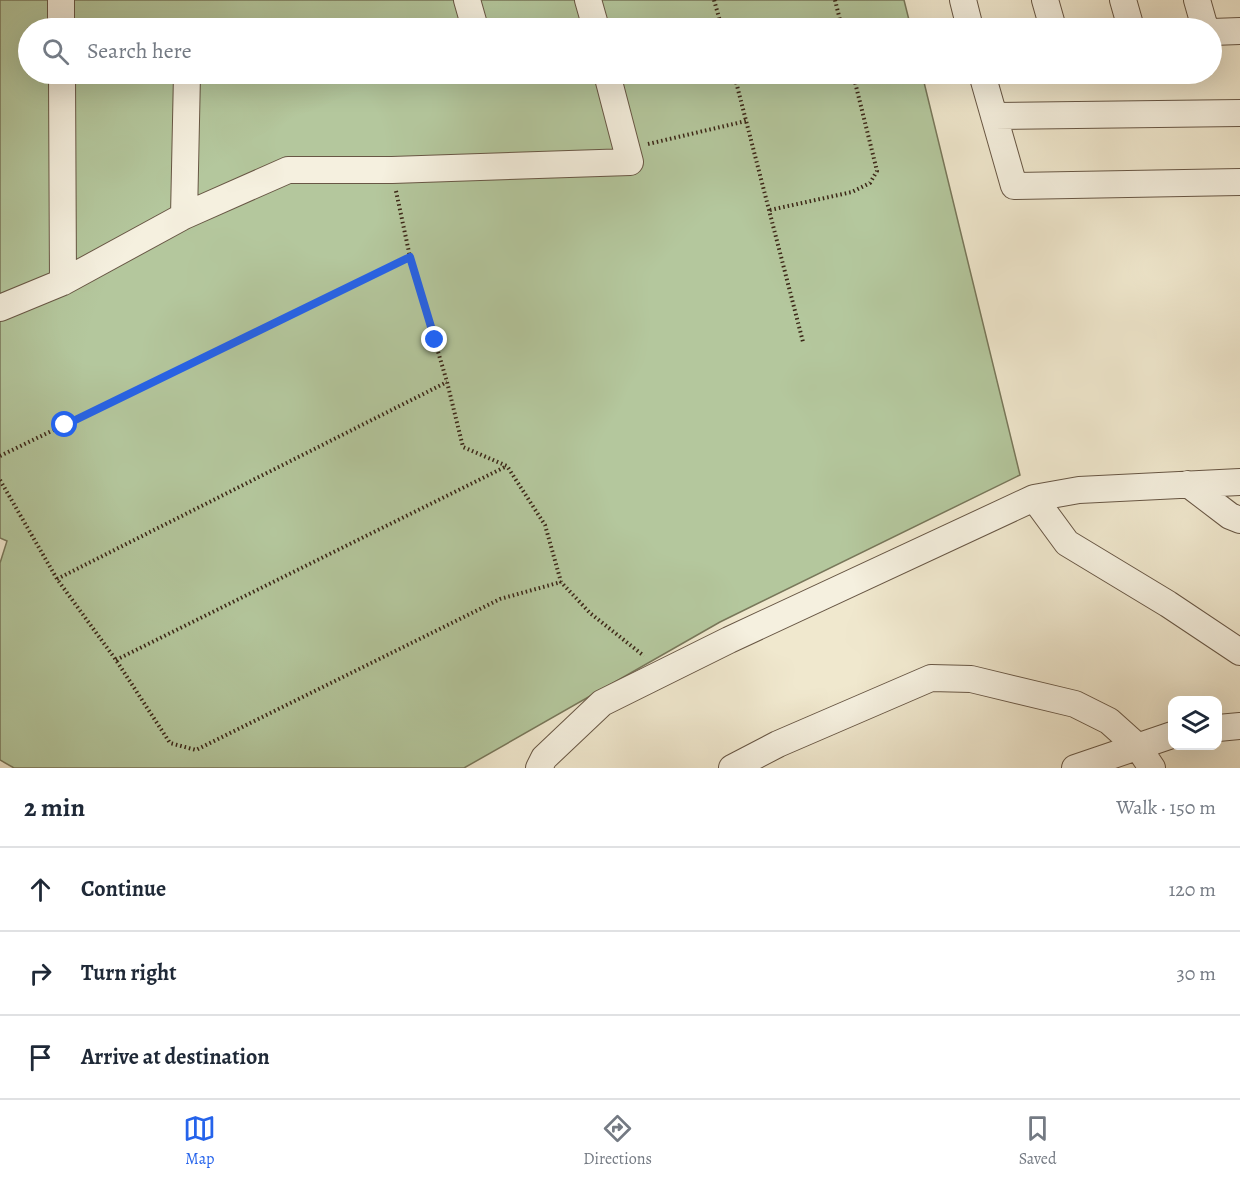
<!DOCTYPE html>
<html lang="en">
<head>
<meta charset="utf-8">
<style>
	:root { --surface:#fff; --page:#f6f6f7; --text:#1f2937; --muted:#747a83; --line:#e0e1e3; --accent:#2563eb }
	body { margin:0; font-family:Alegreya,serif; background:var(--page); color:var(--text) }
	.controls { position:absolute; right:18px; bottom:18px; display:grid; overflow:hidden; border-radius:12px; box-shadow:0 6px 24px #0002 }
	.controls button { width:54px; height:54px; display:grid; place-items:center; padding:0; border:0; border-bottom:2px solid var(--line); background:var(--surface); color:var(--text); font:30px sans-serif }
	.stop { position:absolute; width:18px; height:18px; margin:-14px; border:4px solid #2563eb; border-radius:50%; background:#fff }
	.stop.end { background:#2563eb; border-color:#fff; box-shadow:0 2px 6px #0008 }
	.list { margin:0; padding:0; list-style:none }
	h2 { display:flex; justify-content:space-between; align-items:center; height:78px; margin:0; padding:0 24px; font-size:26px }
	h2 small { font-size:20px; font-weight:400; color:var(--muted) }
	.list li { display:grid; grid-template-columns:39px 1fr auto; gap:18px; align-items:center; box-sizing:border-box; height:84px; padding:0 24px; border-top:2px solid var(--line) }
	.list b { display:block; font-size:22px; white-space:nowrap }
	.list em { font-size:20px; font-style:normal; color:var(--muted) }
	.icon { flex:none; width:33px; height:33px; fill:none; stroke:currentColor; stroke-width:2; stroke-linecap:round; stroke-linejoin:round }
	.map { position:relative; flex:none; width:1240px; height:768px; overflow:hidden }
	.search { position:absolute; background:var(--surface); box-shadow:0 6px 24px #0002; left:18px; right:18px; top:18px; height:66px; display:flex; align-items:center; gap:15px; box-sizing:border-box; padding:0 21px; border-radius:33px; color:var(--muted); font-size:22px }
	.sheet { height:330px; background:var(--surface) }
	nav { display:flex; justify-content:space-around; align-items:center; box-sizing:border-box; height:84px; border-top:2px solid var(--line); background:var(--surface); font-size:16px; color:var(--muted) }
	nav a { display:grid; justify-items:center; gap:3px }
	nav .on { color:var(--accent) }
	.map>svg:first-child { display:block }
	.green { fill:#b4c79d; stroke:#78775a; stroke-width:1.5 }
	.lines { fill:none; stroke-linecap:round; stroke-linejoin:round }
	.minor-casing { stroke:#685745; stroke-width:28 }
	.path { stroke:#3b2717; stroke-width:4; stroke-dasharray:1.5 3; stroke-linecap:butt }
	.minor { stroke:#f5f0df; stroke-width:26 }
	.route { stroke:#2563eb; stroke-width:8 }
</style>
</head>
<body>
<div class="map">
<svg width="1240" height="768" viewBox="0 0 1240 768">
	<rect width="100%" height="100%" fill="#f0e8ce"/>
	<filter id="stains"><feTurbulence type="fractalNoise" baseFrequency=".00333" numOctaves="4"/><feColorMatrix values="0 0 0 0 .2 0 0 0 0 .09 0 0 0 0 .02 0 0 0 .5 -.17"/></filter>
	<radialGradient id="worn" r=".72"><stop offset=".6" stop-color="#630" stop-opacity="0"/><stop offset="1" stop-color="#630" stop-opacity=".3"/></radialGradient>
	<path class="green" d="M0,0H904L911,28H28V74H922L1020,475L720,622L464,768H14L0,760V563L7,541L0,538Z"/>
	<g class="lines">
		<g class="minor-casing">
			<path id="minor" d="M61,0V28
				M467,0L475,28
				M588,0L596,28
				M963,0L970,28
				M1045,0L1053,28
				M1123,0L1131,28
				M1197,0L1205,28
				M1212,32L1240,31
				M62,74L63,282
				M982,74L1014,186L1240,182
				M994,116L1240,113
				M184,216L187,74
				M0,308L63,282L184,216L288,170H392L630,162L607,74
				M1188,484L1230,516L1240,520
				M1034,498L1067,543L1168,604L1240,652
				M1218,728L1240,726
				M539,768L544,758L602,703L729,640L1034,498L1079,490L1240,482
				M732,768L778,744L931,678L971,679L1075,704L1109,721L1138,747L1152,768
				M1075,768L1172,735"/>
		</g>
		<path class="path" d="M714,0L722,28
			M835,0L842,28
			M734,74L803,342
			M648,144L746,121
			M396,191L410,257L447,382L463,447L507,466L545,525L561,582L590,613L644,656
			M770,210L852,192L870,183L877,171L853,74
			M0,456L410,257
			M0,480L57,579L116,660L170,743L196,750L500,599L561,582
			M57,579L447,382
			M116,660L507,466"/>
		<use href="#minor" class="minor"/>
	</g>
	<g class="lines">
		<path class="route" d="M65,425L410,257L435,340"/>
	</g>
	<rect width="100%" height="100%" filter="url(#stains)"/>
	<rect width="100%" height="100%" fill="url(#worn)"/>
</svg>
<div class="controls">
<button><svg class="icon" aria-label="layers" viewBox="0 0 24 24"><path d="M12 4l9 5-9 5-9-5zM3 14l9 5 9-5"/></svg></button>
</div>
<div class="stop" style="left:65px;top:425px"></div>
<div class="stop end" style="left:435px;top:340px"></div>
<div class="search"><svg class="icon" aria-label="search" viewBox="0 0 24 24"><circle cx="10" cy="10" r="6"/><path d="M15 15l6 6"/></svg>Search here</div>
</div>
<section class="sheet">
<h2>2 min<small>Walk · 150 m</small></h2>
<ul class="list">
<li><svg class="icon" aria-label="ahead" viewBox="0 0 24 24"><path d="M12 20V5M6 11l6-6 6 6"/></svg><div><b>Continue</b></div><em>120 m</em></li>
<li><svg class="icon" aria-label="right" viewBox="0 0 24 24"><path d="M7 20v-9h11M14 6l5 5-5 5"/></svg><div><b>Turn right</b></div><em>30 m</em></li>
<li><svg class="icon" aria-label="arrive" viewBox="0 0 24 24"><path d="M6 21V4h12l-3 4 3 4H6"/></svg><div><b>Arrive at destination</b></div></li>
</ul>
</section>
<nav>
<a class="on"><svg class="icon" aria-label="map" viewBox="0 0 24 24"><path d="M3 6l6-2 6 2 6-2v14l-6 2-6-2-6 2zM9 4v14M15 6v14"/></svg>Map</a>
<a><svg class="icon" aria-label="directions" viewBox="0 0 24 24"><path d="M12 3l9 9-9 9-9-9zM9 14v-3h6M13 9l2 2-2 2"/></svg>Directions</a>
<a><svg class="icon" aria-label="saved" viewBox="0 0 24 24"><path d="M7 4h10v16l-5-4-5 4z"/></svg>Saved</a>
</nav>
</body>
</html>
